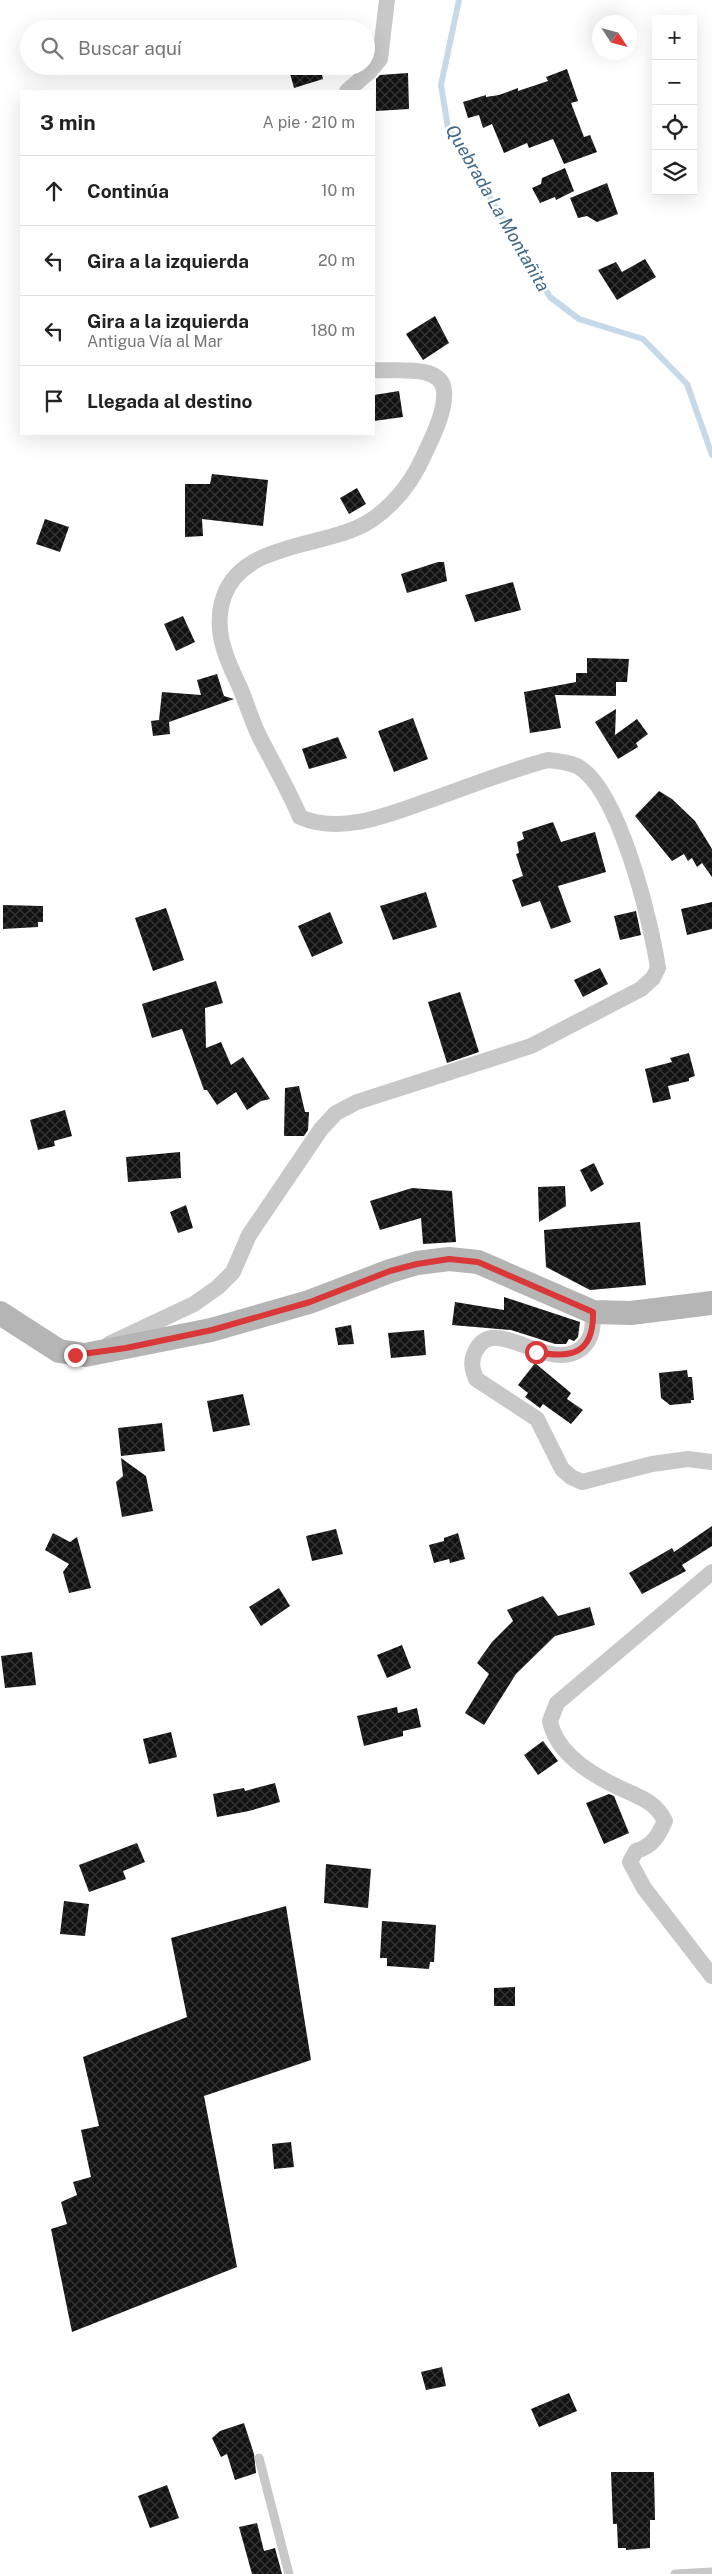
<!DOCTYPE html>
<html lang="es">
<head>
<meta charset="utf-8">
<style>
	:root { --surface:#fff; --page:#f2f2f2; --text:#222; --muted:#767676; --line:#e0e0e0 }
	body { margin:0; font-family:"Public Sans",sans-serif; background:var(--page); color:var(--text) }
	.controls { position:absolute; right:15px; top:15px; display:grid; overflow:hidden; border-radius:0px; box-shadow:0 5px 20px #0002 }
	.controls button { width:45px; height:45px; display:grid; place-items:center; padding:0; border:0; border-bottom:1px solid var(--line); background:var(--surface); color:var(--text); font:25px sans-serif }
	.compass { position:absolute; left:592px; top:15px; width:45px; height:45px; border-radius:50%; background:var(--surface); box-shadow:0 5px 20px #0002; rotate:126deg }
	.stop { position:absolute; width:15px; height:15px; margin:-11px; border:4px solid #d93738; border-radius:50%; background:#fff }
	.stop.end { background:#d93738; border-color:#fff; box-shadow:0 1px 5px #0008 }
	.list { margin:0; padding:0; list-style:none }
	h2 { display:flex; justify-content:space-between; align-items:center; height:65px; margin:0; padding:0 20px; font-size:21px }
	h2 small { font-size:16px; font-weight:400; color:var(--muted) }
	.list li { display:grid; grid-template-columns:32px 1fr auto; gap:15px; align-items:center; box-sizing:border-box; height:70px; padding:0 20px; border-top:1px solid var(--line) }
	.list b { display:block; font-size:19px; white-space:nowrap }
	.list p { margin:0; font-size:16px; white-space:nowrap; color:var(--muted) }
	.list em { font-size:16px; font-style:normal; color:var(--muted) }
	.icon { flex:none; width:28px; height:28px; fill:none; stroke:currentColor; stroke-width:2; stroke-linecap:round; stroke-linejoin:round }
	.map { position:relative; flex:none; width:712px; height:2574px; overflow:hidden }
	.search { position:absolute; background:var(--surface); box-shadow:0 5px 20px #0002; left:20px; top:20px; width:355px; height:55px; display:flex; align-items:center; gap:12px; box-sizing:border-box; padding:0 18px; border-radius:28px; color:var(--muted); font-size:19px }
	.panel { position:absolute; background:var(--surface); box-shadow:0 5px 20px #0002; left:20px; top:90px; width:355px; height:345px; border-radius:0px }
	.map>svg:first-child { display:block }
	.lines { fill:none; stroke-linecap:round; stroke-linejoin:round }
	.stream { stroke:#c6d9e8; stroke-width:6 }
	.building { fill:url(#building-cross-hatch) }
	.lane { stroke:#c8c8c8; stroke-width:9 }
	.street { stroke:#c8c8c8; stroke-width:16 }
	.secondary { stroke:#b5b5b5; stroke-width:24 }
	.route { stroke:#d93738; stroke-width:6 }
	.labels { text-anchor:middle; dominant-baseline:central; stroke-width:5; stroke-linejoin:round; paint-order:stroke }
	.water-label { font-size:18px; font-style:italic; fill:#3f6787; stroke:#fff }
</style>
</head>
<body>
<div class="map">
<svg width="712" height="2574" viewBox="0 0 712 2574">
	<defs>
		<pattern id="building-cross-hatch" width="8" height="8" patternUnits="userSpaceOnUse" patternTransform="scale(1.25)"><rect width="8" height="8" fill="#121212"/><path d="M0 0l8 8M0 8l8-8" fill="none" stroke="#353535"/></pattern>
	</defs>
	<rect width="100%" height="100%" fill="#fff"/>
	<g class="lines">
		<path class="stream" d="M459,0L441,85L448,128L550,297L579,319L643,339L687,384L712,455"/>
	</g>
	<path class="building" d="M288,66H320L323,79L294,88Z
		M567,69L578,101L571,103L584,137L590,135L597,152L564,164L553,139L529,148L527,143L504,153L492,124L483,128L479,115L468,118L463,102L486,95V97L499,95L518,88V91L548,81L546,77Z
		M408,73L409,109L376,111V79L380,75Z
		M565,168L574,191L556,200L555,197L540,203L532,188L541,184L542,178Z
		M607,183L618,214L597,222L587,216L578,218L570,198Z
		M645,259L656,277L617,300L598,270L616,262L622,272Z
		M435,316L449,343L423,360L406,334Z
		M399,391L403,417L374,421V395Z
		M212,474L268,480L263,526L202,519L203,536L185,537V484H210Z
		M357,488L366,504L349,514L340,498Z
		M45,519L69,527L60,552L36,544Z
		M438,562H444L447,581L407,593L401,574Z
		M513,582L521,610L475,622L465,595Z
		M183,616L195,642L176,651L164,624Z
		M587,658L629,659L627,682H616V696L555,695L561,728L530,733L524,692L576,682V673H587Z
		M217,674L224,696L234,699L169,722L170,734L153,736L151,721L159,720L162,692L201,695L197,680Z
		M616,709L615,735L637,719L648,734L636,743L638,747L618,759L595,722Z
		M413,718L428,759L394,772L378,731Z
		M338,737L347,758L309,769L302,749Z
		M659,791L672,799L695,821L712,849V877L702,863L697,867L692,858L688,861L684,854L672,861L635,816Z
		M553,822L561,842L595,832L606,872L558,886L571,922L551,929L540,901L522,907L512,880L523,876L516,854L519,853L517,842L524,839L522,832Z
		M426,892L437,927L393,940L380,906Z
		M712,902V929L687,935L681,909Z
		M3,905L43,906V922H38V927L3,929Z
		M166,908L184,960L153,971L135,918Z
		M636,911L641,935L620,940L614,916Z
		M330,912L343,943L312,957L298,926Z
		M600,968L608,984L583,997L574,980Z
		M216,981L223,1003L205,1008L206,1048L221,1042L231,1065L243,1057L270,1099L261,1101L247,1110L236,1092L217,1105L207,1090H204L182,1029L152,1038L142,1004Z
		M460,992L479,1052L447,1063L428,1002Z
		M689,1053L695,1076L689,1078V1081L668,1086L671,1099L653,1103L645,1069L672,1062L670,1058Z
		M299,1086L305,1112H309L308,1130L304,1136H284L285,1088Z
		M65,1110L72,1136L54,1141L55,1146L38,1150L30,1120Z
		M180,1152L181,1178L128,1182L126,1157Z
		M594,1163L604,1184L591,1192L580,1170Z
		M565,1186L566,1206L539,1222L538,1187Z
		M412,1188L452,1191L456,1242L423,1244L421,1218L380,1230L370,1201Z
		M186,1205L193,1228L178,1233L170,1212Z
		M640,1222L646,1285L590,1290L546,1267L544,1230Z
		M504,1297L580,1322L578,1337L574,1341L569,1339L566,1344H555L511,1330L452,1325L455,1302L504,1310Z
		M351,1325L354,1344L338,1345L335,1328Z
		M424,1330L426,1355L391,1358L388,1333Z
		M535,1363L571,1393L567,1399L583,1410L571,1424L543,1404L540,1408L525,1397L528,1393L518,1385Z
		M687,1370L688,1377H692L694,1400H691V1403L670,1405L661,1398L659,1373Z
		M243,1394L250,1425L213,1432L207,1401Z
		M162,1423L165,1451L121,1456L118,1428Z
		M121,1458L146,1476L153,1511L122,1517L116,1482L123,1476Z
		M712,1526V1546L682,1565L686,1571L642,1594L629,1573L672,1548L674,1552Z
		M336,1529L343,1554L312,1561L306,1536Z
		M53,1533L70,1542L77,1537L91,1588L69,1593L63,1572L69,1564L45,1550Z
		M458,1533L465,1559L450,1563L449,1559L434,1563L429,1545L444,1541V1538Z
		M279,1588L290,1606L261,1626L249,1607Z
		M543,1596L558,1616L590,1607L595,1625L555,1636L516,1674L484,1725L465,1713L489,1674L477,1663L492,1642L513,1621L507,1610Z
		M402,1645L411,1668L387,1678L377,1655Z
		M32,1652L36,1685L5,1688L1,1656Z
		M397,1707L398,1713L417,1708L421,1727L403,1731V1736L364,1746L357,1716Z
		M171,1732L177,1757L149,1764L143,1739Z
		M543,1741L558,1761L538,1775L524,1755Z
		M275,1783L280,1802L249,1811L217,1817L213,1794L244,1788L245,1791Z
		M609,1794L614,1796L629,1833L604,1844L586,1803Z
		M137,1843L145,1862L123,1871L126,1879L89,1892L79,1865Z
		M326,1864L371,1869L368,1908L324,1903Z
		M64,1901L89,1904L85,1936L60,1934Z
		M286,1906L311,2060L204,2096L237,2267L72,2332L51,2229L67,2224L61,2202L77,2195L73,2182L91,2177L81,2130L99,2126L83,2057L187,2017L171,1938Z
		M382,1921L436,1925L434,1962H430L429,1969L387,1966V1958H380Z
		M515,1987V2006H494V1988Z
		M291,2142L294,2167L274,2169L272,2144Z
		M442,2367L446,2386L426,2390L421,2372Z
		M569,2393L577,2411L539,2427L531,2409Z
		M244,2423L254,2454L256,2473L235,2480L227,2454L221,2457L212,2438L220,2431Z
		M611,2472H654L655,2520H650V2548L626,2550V2548H618L617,2524H613Z
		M167,2485L179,2518L150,2528L138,2496Z
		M257,2523L264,2551L275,2548L282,2574H252L239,2527Z"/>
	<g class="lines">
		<path class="lane" d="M259,2458L289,2574
			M675,2574L712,2572"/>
		<path class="street" d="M347,91L369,72L380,59L387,0
			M593,1312C593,1326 593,1338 582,1348C548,1375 496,1313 476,1350C470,1360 472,1369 476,1379L537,1419L562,1469L571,1477L582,1482L652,1464L688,1459L712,1462
			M109,1344L194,1304L218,1287L233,1272L249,1235L321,1129L336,1113L357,1102L531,1046L641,989L653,978L658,968C651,922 619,788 577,766C568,762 558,761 548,760C510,770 473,785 436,798C394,812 344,836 300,817C288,789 273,763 259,736C252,721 247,705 241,690C233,672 222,651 220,630C219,619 220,607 224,596C243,541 328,548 370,521C396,504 414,479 426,451C434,434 446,409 444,390C441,363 392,372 374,370
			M712,1572L557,1703L550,1721C556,1753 592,1775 620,1788C639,1797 655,1801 665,1821C658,1836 653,1846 636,1851L630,1862L644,1888L712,1976"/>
		<path class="secondary" d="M0,1313L59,1351L85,1355L211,1330L309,1302L390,1271L417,1263L449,1259L478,1262L593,1312L631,1313L712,1303"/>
	</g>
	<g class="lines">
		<path class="route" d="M75,1355L126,1348L212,1330L310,1302L390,1271L417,1264L449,1259L478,1262L593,1312C594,1354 571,1359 536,1352"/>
	</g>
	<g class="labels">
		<g class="water-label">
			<text transform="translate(498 208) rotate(60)">Quebrada La Montañita</text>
		</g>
	</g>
</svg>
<div class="controls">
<button>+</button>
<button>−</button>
<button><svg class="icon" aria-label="locate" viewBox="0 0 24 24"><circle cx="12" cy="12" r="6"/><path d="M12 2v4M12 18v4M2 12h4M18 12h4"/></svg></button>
<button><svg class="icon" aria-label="layers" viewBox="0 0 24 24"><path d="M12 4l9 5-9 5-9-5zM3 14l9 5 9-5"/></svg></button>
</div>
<svg class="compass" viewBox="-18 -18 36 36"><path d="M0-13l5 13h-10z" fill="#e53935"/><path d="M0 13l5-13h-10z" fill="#767676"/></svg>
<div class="stop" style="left:536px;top:1352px"></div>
<div class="stop end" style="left:75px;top:1355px"></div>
<div class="search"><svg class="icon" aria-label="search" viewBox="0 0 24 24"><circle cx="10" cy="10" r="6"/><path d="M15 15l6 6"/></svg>Buscar aquí</div>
<section class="panel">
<h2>3 min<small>A pie · 210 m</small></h2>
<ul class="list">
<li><svg class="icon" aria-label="ahead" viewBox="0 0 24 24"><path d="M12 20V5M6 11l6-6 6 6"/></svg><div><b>Continúa</b></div><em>10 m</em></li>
<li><svg class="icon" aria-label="left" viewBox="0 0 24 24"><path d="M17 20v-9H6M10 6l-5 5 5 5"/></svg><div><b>Gira a la izquierda</b></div><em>20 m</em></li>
<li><svg class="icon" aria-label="left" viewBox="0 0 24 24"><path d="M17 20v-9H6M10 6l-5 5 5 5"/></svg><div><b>Gira a la izquierda</b><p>Antigua Vía al Mar</p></div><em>180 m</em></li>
<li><svg class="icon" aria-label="arrive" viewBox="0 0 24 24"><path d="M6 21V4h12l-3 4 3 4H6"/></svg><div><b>Llegada al destino</b></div></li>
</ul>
</section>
</div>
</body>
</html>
